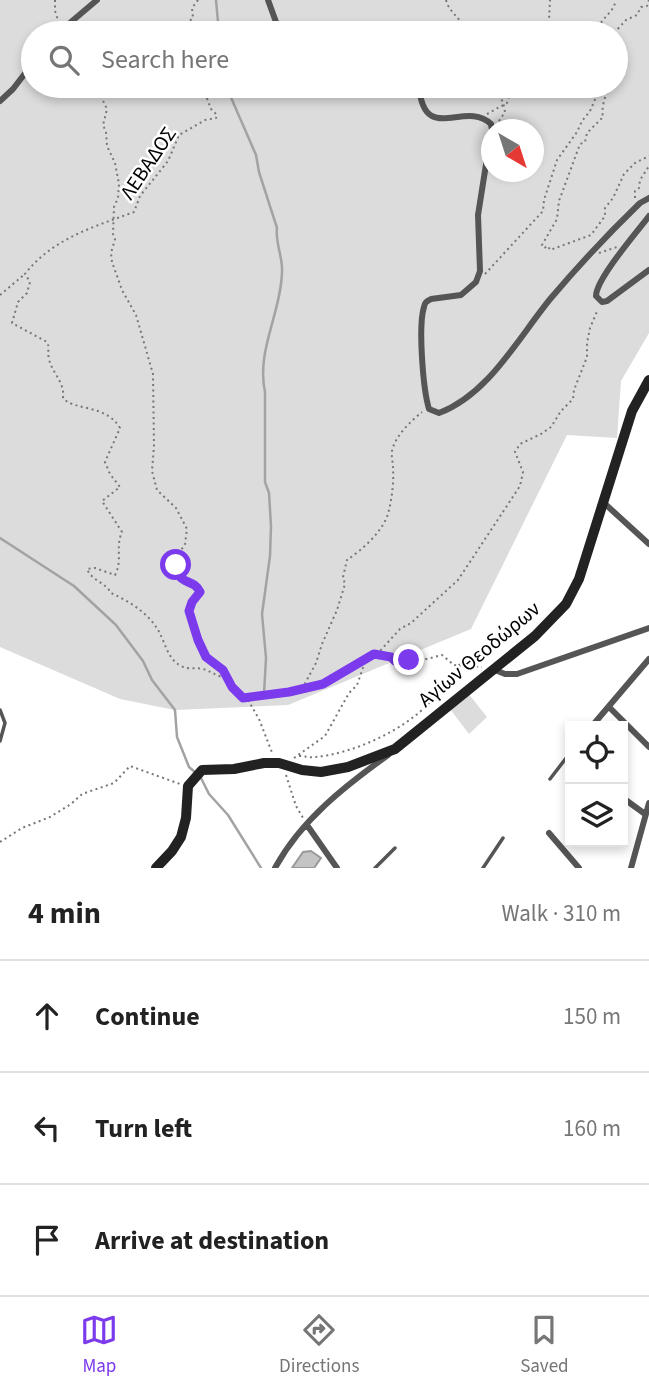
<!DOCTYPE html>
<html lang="en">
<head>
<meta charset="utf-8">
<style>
	:root { --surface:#fff; --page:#f6f6f6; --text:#222; --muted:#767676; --line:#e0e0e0; --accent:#7c3aed }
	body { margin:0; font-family:"Source Sans 3",sans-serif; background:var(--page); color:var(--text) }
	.controls { position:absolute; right:21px; bottom:21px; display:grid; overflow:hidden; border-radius:0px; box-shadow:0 4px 10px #0003 }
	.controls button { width:63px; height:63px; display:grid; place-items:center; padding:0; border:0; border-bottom:2px solid var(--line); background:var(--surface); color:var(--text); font:35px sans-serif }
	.compass { position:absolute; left:481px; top:119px; width:63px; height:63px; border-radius:50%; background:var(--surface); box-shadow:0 4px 10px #0003; rotate:141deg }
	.stop { position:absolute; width:21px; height:21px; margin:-16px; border:5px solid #7c3aed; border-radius:50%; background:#fff }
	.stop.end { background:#7c3aed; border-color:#fff; box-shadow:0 2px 7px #0008 }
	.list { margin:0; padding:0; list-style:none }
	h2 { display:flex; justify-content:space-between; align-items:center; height:91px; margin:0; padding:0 28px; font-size:30px }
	h2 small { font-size:23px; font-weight:400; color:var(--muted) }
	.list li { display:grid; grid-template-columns:46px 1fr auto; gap:21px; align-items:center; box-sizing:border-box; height:112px; padding:0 28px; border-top:2px solid var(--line) }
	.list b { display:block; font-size:26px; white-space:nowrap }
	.list em { font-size:23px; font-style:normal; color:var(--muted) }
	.icon { flex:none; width:38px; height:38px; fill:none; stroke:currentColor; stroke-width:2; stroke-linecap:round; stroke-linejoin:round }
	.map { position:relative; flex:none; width:649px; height:868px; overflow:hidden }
	.search { position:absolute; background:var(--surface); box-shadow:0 4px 10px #0003; left:21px; right:21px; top:21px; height:77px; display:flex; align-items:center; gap:18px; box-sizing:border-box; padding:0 24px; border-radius:38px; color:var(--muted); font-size:26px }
	.sheet { height:427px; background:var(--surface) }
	nav { display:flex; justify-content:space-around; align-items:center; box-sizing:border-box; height:98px; border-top:2px solid var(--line); background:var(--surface); font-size:19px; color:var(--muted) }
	nav a { display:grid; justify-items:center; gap:4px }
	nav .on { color:var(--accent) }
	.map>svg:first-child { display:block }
	.green { fill:#dcdcdc; fill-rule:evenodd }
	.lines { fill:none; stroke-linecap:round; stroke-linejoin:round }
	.stream { stroke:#a3a3a3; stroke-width:2.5 }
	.building { fill:#c4c4c4; stroke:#999; stroke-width:2 }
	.path { stroke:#777; stroke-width:2; stroke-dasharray:2 3.5; stroke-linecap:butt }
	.lane { stroke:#555; stroke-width:3.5 }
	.street { stroke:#555; stroke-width:6 }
	.secondary { stroke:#222; stroke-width:10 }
	.route { stroke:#7c3aed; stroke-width:9 }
	.labels { text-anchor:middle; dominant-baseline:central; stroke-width:5; stroke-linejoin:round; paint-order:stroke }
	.street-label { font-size:21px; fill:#000; stroke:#fff }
</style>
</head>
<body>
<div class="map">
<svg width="649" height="868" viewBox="0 0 649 868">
	<rect width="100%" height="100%" fill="#fff"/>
	<path class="green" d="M0,0H649V333L621,381L617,438L567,435L471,629L288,705L175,710L120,699L0,647ZM33,33H616V86H33ZM491,130H534V172H491Z
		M468,693L487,717L469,734L450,709Z"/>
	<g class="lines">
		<path class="stream" d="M216,0L219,33
			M226,86L256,155L259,172L277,228C275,243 283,257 282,272C281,313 256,351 265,392V482L269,493L271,526L270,556L262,614L266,658L264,694
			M0,538L74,586L116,625L143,661L152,680L175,710L177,737L189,767L196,773
			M201,778L209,794L228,815L261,868"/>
	</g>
	<path class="building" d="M311,851L321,858L314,868H292L303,852Z"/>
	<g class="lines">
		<path class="path" d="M55,0V11L59,23
			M198,0L192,8L193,18L185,25L199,33
			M446,0C450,15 462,16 464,33
			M543,33L549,20L550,0
			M597,33C600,17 612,16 616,0
			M614,33L626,20L637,15L641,7L647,6L649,0
			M96,86L107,109L103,125L106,132L107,146L115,163L119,184L118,198L114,207L113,234L115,239L111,253L112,262L122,290L136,315L153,374L154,446L152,471L157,490L176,508L187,529L185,544L174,562L176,572L182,581C190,584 198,583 200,592L192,602L189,611L198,640L207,657L223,670L232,687L243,697L247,699L264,694L289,692L323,684L379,652L400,629L411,623L458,580L520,486L523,472L515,452L520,444L541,434L551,427L561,411L573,399L574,390L587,357V343L590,328L598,309
			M196,86L206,96L211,109L217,115L216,118L205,120L179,135L168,161L140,196L134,212C93,227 52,239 25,274L30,282L27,293L18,302L12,323L47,342C50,348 47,352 49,359C52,373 65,382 63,398C74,411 106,404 120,428L105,462L110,474L120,487L102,501L122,532C115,547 123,560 115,575L95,568L87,569C92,581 105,582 111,593C129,601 148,613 158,630C165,641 167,659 181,666C189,670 195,667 203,669C211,671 217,677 228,678
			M492,86L503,102L505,112L497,124
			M613,86V89H608C605,97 601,108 603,117L587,133L585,142L580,144L559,201L557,219L542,245L544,248L548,246L550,250L591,235L605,216V208L613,198L624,174L635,163L649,156
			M487,114L507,103L512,86
			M635,198V191L639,188L640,180L649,166
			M599,253L617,247
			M485,274L543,211L544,200L557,160L577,132L582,121L590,111L601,86
			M0,295L25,274
			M374,654L391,657L395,661L400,658L415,662L442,655L454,665L482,667
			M302,689L316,663L322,644L337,610L345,584L343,577L347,560C363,549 385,530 389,510C392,498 394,480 393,467C393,462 391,456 392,451C395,436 411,421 422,412
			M248,700L259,719L273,755
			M299,756C305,756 310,758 315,757C352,754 405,730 430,702C441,690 449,676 460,664
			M294,758L325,736L349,693L357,685L365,662
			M286,775L296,806L303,818
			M0,842L22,828L50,817L71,804L82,794L114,783L130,766L180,784"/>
		<path class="lane" d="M0,710L5,723L0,741
			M550,779L570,753
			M375,868L395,848
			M483,868L503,838"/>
		<path class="street" d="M268,0L280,33
			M58,33L97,0
			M419,86C424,146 465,99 491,124L492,130
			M0,101L13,89L33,63
			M491,133L478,215L480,271L476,282L461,295L431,299C426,302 425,302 424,307C418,326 423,389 429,409L439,413C489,394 518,338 551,298C579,265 609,233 640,203L649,198
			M649,216C637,232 596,279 596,296L602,302L607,301L649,270
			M604,503L649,544
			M495,670L505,674H517L649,628
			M609,707L649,747
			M592,726L649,659
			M623,798L645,814
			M307,825L337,868
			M549,833L579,868
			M275,868C301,820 345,786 388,755
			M631,868L649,803"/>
		<path class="secondary" d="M156,868L172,851L181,837L186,818L188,786L202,770L234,769L264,763H279L302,770L321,772L348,767L395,749L535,636L566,604L579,579L632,411L649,380"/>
	</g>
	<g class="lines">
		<path class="route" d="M176,565C178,587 193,577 200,592L192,602L189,611L198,640L206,657L223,670L232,687L243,698L289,692L323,684L374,654L391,657L395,661L400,658L409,660"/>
	</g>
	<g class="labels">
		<g class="street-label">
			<text transform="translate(148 163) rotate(-56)">ΛΕΒΑΔΟΣ</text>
			<text transform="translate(479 654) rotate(-40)">Αγίων Θεοδώρων</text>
		</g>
	</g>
</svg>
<div class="controls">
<button><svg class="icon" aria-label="locate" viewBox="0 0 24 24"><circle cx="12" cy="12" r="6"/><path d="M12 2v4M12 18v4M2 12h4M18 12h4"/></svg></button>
<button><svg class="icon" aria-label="layers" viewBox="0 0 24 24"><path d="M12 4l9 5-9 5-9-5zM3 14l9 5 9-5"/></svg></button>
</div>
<svg class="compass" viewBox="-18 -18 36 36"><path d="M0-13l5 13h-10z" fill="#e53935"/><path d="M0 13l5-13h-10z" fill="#767676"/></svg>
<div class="stop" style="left:176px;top:565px"></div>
<div class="stop end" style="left:409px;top:660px"></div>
<div class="search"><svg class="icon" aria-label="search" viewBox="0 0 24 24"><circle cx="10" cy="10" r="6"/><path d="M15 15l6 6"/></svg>Search here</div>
</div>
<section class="sheet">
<h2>4 min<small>Walk · 310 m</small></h2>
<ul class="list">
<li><svg class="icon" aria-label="ahead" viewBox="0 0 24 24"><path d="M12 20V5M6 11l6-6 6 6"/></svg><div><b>Continue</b></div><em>150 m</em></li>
<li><svg class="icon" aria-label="left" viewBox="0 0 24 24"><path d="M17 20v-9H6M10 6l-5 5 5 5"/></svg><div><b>Turn left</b></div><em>160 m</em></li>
<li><svg class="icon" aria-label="arrive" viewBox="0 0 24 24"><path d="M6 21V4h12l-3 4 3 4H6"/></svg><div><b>Arrive at destination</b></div></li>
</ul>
</section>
<nav>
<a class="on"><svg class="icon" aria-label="map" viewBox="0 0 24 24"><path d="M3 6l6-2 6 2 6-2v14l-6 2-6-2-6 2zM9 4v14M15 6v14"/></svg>Map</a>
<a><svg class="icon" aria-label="directions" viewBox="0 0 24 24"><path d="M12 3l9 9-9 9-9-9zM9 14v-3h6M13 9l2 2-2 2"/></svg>Directions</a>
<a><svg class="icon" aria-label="saved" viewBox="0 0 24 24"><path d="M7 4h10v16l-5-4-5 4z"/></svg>Saved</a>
</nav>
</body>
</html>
